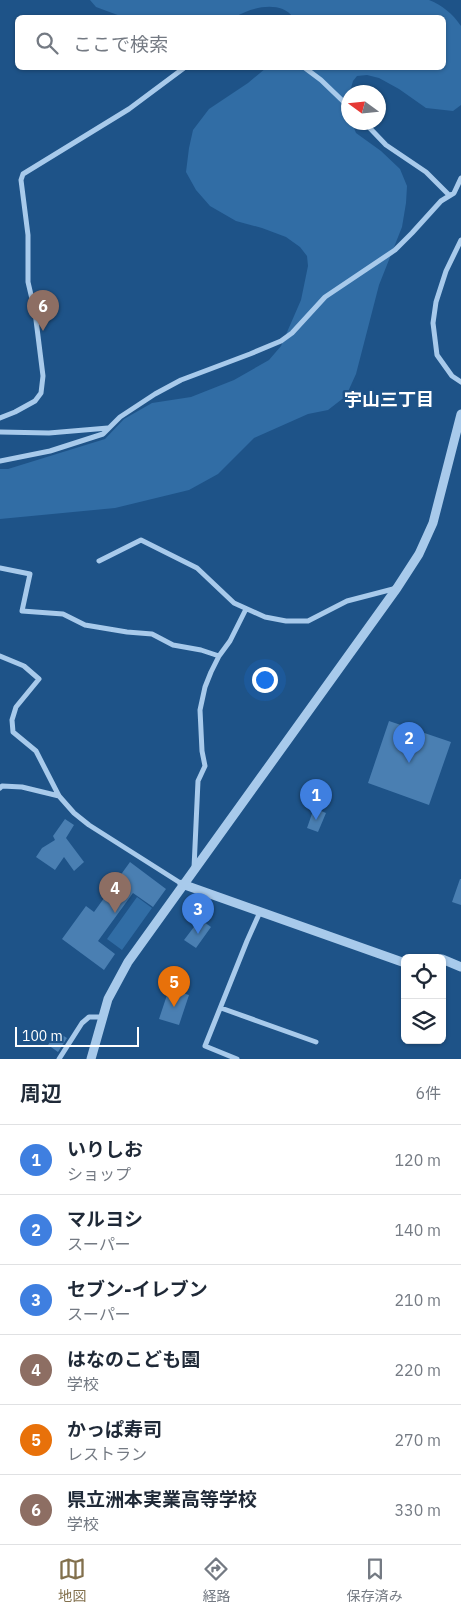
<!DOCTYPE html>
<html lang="ja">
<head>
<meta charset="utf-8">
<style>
	:root { --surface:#fff; --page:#f6f6f7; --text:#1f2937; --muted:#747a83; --line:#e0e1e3; --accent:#82704d }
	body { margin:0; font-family:"IBM Plex Sans","Noto Sans JP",sans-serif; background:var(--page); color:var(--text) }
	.controls { position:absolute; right:15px; bottom:15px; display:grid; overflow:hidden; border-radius:8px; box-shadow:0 1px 4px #0004 }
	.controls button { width:45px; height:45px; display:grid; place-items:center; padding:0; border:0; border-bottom:1px solid var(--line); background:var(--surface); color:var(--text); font:25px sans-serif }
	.compass { position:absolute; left:341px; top:85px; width:45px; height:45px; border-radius:50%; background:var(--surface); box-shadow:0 1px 4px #0004; rotate:285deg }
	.scale { position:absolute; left:15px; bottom:12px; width:124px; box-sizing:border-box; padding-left:5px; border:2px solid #fff; border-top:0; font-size:14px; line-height:18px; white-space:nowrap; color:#fff; -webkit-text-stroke:4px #1e5388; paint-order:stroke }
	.you { position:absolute; left:264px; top:679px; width:18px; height:18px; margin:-12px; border:4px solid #fff; border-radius:50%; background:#1a73e8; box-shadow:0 0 0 8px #1a73e833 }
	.badge { display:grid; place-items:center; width:32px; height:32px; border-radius:50%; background:var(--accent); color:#fff; font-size:16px; font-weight:700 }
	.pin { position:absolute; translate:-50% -41px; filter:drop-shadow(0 1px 2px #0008) }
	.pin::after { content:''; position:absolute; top:26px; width:18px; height:15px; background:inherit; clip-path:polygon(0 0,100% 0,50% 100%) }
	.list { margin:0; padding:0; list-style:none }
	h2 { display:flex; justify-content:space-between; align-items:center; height:65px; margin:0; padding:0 20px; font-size:21px }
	h2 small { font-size:16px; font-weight:400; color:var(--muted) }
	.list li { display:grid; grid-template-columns:32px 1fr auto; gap:15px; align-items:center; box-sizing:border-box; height:70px; padding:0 20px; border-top:1px solid var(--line) }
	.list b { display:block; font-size:19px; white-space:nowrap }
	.list p { margin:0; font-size:16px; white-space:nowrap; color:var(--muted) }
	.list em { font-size:16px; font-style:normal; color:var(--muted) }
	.icon { flex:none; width:28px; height:28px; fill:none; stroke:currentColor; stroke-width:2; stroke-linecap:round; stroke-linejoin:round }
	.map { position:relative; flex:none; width:461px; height:1059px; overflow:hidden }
	.search { position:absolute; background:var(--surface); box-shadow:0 1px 4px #0004; left:15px; right:15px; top:15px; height:55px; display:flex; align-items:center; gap:12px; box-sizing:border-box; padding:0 18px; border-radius:8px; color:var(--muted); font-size:19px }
	.sheet { height:485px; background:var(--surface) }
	nav { display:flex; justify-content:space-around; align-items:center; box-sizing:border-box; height:70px; border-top:1px solid var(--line); background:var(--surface); font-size:14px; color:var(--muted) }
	nav a { display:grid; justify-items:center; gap:2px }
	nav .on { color:var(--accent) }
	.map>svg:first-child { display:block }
	.green { fill:#316da5 }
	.building { fill:#4a7fb2 }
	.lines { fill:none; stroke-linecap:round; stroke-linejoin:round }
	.minor { stroke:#a8caeb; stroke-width:5 }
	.tertiary { stroke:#a8caeb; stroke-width:9 }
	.labels { text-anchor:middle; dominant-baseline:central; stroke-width:5; stroke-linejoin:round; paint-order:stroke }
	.neighbourhood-label { font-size:18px; font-weight:bold; fill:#fff; stroke:#1e5388 }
</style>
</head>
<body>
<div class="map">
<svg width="461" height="1059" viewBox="0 0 461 1059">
	<rect width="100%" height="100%" fill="#1e5388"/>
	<path class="green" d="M90,0H429C442,5 453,14 461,26V105L453,111L426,108L399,89L379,78L367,75L357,76L353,81L347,102L348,108V122L352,123L356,133L381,151L400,169L407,186L406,203L402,227L379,285L356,374L346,396L328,410L308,414L254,438L218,474L189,490L115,508L0,519V469H8L105,439L124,419L152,403L191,397L234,380L269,360L281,346L301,300L308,266L307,256L300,247L286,237L262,228L236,221L210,206L196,190L186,172L189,148L193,130L209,109L248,83L266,68H444V18L293,17C280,0 252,7 235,17H123L96,7Z
		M137,897L152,908L122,950L107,939Z"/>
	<path class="building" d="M389,721L451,742L429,805L368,783Z
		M314,808L326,813L318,832L307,828Z
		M65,819L74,825L66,838L84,862L74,871L64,857L55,870L36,857L42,848L55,840L53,836Z
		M130,862L166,889L153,907L133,893L98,941L115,954L104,970L62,939L86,906L94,912Z
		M460,879H461V905L452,902Z
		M200,919L211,927L196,948L184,940Z
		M169,989L189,995L179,1025L159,1019Z
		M57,1032L67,1038L58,1052L48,1045Z"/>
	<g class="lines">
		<path class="minor" d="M305,68L321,80L348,106
			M364,122L386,145L426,172L449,195
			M461,240L446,271L436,302L433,323L437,355L452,376L461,382
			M0,418L15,412L35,401L41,393L43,376L35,312L28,282V235L21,180L23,174L129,109L184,68
			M0,432L49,433L108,428
			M0,461L50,451L103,434L120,417L155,394L181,380L250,354L281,341L292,333L325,297L395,250L412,233L441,201L454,193L461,178
			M99,561L141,540L197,568L234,603L265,617L286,621H308L347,601L397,588
			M0,568L30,574L22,611L63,614L85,625L127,632L152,634L173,645L201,650L219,656
			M0,656L24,666L39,679L16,707L12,720L13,732L36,751L59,796L74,813L89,825L182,884
			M0,788L2,786L22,787L59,796
			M194,868L198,781L205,766L202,751L200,710L205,687L211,672L219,656L230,641L246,609
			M221,1008L316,1042
			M59,1059L82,1023L89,1017H103
			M237,1059L205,1046L247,941L260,912"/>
		<path class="tertiary" d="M182,884L405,963
			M442,959L461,967
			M91,1059L108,999L128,962L397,588L419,554L433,523L461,414"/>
	</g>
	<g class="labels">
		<g class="neighbourhood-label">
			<text x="389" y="399">宇山三丁目</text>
		</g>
	</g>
</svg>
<div class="controls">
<button><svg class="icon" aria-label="locate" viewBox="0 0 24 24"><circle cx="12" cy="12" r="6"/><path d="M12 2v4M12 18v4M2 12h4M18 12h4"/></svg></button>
<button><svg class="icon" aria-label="layers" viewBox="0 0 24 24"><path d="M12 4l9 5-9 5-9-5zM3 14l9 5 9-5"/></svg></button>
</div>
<svg class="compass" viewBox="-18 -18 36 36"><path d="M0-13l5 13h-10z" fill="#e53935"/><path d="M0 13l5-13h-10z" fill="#747a83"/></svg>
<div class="scale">100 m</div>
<div class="you"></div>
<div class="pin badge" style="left:316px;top:820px;background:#3f7fe0">1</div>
<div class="pin badge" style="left:409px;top:763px;background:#3f7fe0">2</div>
<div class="pin badge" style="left:198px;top:934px;background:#3f7fe0">3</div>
<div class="pin badge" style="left:115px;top:913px;background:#8d6e63">4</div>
<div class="pin badge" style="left:174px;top:1007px;background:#e8710a">5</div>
<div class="pin badge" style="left:43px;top:331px;background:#8d6e63">6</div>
<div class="search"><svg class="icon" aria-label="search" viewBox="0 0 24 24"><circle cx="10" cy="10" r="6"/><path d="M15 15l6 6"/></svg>ここで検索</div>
</div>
<section class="sheet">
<h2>周辺<small>6件</small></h2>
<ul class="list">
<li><span class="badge" style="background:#3f7fe0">1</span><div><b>いりしお</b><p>ショップ</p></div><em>120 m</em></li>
<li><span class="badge" style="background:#3f7fe0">2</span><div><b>マルヨシ</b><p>スーパー</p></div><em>140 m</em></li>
<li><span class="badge" style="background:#3f7fe0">3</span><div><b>セブン-イレブン</b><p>スーパー</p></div><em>210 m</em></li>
<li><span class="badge" style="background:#8d6e63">4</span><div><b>はなのこども園</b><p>学校</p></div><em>220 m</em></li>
<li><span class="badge" style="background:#e8710a">5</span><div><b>かっぱ寿司</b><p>レストラン</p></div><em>270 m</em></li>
<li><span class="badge" style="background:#8d6e63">6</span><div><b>県立洲本実業高等学校</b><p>学校</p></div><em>330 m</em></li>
</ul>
</section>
<nav>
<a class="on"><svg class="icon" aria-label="map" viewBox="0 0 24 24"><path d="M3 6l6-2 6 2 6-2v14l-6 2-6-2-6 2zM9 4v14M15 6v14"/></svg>地図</a>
<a><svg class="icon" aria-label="directions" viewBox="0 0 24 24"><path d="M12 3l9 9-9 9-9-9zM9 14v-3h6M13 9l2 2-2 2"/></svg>経路</a>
<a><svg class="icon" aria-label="saved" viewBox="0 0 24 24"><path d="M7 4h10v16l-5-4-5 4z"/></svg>保存済み</a>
</nav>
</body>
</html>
